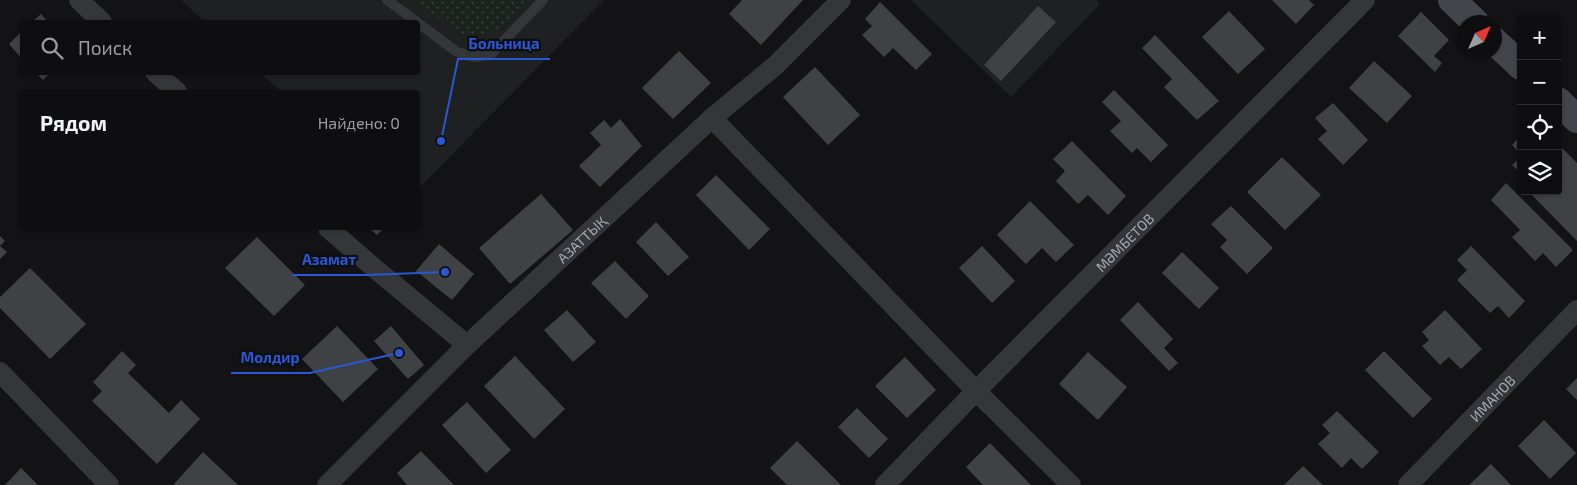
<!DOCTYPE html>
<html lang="ru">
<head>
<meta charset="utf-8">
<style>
	:root { --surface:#0e0e10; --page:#1c1c1e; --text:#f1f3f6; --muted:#9b9c9f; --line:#2e2e30 }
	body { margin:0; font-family:"Exo 2",sans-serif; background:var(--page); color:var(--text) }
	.controls { position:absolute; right:15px; top:15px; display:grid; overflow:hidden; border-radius:5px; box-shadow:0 1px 4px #0004 }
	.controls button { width:45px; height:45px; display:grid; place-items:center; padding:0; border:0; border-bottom:1px solid var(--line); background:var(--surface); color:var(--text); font:25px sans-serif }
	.compass { position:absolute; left:1457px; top:15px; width:45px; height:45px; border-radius:50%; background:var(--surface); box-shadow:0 1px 4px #0004; rotate:45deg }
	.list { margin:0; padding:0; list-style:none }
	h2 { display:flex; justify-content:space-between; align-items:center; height:65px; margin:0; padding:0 20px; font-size:21px }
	h2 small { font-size:16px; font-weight:400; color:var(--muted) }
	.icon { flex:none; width:28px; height:28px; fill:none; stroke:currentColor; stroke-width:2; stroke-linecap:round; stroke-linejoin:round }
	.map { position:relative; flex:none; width:1577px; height:485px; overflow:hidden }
	.search { position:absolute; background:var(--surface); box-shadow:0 1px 4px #0004; left:20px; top:20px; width:400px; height:55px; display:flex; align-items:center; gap:12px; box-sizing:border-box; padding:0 18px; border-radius:5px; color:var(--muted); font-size:19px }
	.panel { position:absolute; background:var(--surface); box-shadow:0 1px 4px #0004; left:20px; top:90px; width:400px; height:140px; border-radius:5px }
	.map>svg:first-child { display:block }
	.built { fill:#1f2022 }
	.park { fill:url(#park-dots) }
	.building { fill:#3f4245 }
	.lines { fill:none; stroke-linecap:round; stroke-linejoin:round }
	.lane { stroke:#34363a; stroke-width:10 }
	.street { stroke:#34363a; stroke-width:20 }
	.secondary { stroke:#42454a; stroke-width:28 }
	.labels { text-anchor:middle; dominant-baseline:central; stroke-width:4.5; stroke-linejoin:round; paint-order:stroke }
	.street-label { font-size:14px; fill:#a5acb5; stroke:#0e0f10 }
	.leader { fill:none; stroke:#2b57d4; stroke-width:2 }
	.callout-dot { fill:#2b57d4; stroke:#0e0f10; stroke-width:2 }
	.callout-label { font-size:15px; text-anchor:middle; font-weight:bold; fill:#2b57d4; stroke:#0e0f10; stroke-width:4.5; stroke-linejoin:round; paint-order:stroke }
</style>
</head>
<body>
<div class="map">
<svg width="1577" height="485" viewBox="0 0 1577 485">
	<defs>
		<pattern id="park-dots" width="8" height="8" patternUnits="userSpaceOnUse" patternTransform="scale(1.25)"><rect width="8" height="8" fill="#1c231c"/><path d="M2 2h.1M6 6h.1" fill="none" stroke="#3a403b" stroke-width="1.8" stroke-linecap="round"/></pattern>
	</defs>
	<rect width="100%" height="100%" fill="#131315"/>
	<path class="built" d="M181,0H604L418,189V92H282L260,73L418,72V22H205Z
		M911,0H1096L1100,4L1011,97Z"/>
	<path class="park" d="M413,0H527L501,27L480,39L460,34Z"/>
	<path class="building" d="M742,0H803L761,45L729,14Z
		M1272,0H1309L1314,5L1296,24Z
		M880,2L932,54L916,70L893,48L884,57L862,35L872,26L865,19Z
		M1038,6L1056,22L1001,81L984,65Z
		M1229,11L1265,49L1238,74L1202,37Z
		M1421,12L1449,40L1434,56L1442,63L1435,72L1398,36Z
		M41,14L48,22H32Z
		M22,31V59L9,44Z
		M1155,35L1219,101L1197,120L1164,87L1172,79L1142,48Z
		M679,51L711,83L673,119L642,88Z
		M1374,61L1412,96L1387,123L1349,88Z
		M815,67L860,115L828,145L783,97Z
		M35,72H51L43,80Z
		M1114,90L1168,145L1151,162L1137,148L1132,153L1110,131L1121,121L1102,102Z
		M1333,103L1368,140L1343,165L1318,139L1327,131L1315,118Z
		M620,119L642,146L600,187L579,166L601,145L590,133L604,120L611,128Z
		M1521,135V154L1512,145Z
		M1072,141L1126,196L1108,215L1088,195L1078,204L1056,181L1065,171L1053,159Z
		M1558,144L1577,163V241L1528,191H1558Z
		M1282,157L1321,195L1285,230L1247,192Z
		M1521,157V173L1512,165Z
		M716,175L770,229L749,250L696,195Z
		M1506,183L1573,250L1556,267L1543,253L1535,261L1512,237L1520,230L1491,200Z
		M541,194L573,230L510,284L479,248Z
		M1030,201L1074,245L1056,262L1042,248L1026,264L997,235Z
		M1231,206L1273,248L1247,274L1220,247L1227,240L1211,224Z
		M656,222L689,257L668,276L636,242Z
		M369,228H384L377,235Z
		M0,236L5,241L0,246L7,252L0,259Z
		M257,237L305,285L274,316L225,268Z
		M439,244L474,274L452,300L416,271Z
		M982,246L1015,281L992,303L959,268Z
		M1471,246L1525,301L1509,318L1498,306L1490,313L1457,280L1467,270L1457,260Z
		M1182,252L1219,288L1199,309L1162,273Z
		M615,261L649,296L626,319L591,283Z
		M30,268L86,324L50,359L0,308V297Z
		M1138,302L1173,339L1164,348L1178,363L1169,371L1120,320Z
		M567,310L596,342L573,362L544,330Z
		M1445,310L1482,349L1461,369L1449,357L1440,365L1422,346L1429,340L1422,332Z
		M337,326L378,369L343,402L302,359Z
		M391,326L424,365L408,379L374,341Z
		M122,351L136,365L128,373L169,413L181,400L200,419L157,464L92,401L102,391L93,382Z
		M1384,351L1432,399L1413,418L1365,370Z
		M1088,352L1127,387L1098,420L1059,384Z
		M515,356L565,409L534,439L484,386Z
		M905,357L936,390L907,418L875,386Z
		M1577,378V400L1566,389Z
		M467,402L511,450L486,473L442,425Z
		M857,408L888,439L869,458L838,427Z
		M1337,411L1379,452L1362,469L1351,458L1342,468L1318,444L1330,433L1322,425Z
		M1544,420L1576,453L1550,479L1518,446Z
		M797,441L841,485H787L770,468Z
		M990,443L1031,485H983L966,467Z
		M421,451L454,485H407L397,473Z
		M203,452L238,485H175L174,484Z
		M1491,464L1511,485H1469Z
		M1303,466L1323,485H1284Z
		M21,468L38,485H5Z"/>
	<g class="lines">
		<path class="lane" d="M387,0L417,22
			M418,23L457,52L474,57L491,54L543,0"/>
		<g class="street">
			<path d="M79,0L102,22"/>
			<path d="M155,72L177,92"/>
			<path d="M712,118L976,391L1071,485"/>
			<path d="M328,228L373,267L467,345"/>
			<path d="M0,372L109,485"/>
			<path id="s1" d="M327,485L467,345L712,118L776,65L841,0"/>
			<path id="s2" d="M885,485L976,391L1365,0"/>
			<path id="s3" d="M1408,485L1577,310"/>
		</g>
		<path class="secondary" d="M1452,0L1475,22
			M1494,41L1521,66
			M1558,101L1577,119"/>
	</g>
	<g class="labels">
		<g class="street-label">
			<text stroke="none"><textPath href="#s1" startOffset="354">АЗАТТЫҚ</textPath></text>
			<text stroke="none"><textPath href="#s2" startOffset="341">МӘМБЕТОВ</textPath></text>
			<text stroke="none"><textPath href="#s3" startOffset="121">ИМАНОВ</textPath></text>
		</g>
	</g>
	<path class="leader" d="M441 141L458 59H550M445 272L366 275H292M399 353L310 373H231"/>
	<g class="callout-dot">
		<circle cx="441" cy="141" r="5"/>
		<circle cx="445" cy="272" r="5"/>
		<circle cx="399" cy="353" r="5"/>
	</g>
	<g class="callout-label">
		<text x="504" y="49">Больница</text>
		<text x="329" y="265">Азамат</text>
		<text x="270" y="363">Молдир</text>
	</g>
</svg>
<div class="controls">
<button>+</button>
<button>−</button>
<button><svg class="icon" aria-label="locate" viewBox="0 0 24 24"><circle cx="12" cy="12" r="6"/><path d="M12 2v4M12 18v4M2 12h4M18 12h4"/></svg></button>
<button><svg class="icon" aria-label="layers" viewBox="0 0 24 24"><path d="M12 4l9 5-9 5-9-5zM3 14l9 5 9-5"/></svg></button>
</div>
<svg class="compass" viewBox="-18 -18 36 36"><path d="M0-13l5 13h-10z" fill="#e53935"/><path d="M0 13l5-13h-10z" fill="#9b9c9f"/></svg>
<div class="search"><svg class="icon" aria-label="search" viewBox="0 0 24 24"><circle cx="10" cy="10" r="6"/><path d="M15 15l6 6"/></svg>Поиск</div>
<section class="panel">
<h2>Рядом<small>Найдено: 0</small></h2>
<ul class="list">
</ul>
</section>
</div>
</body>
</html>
